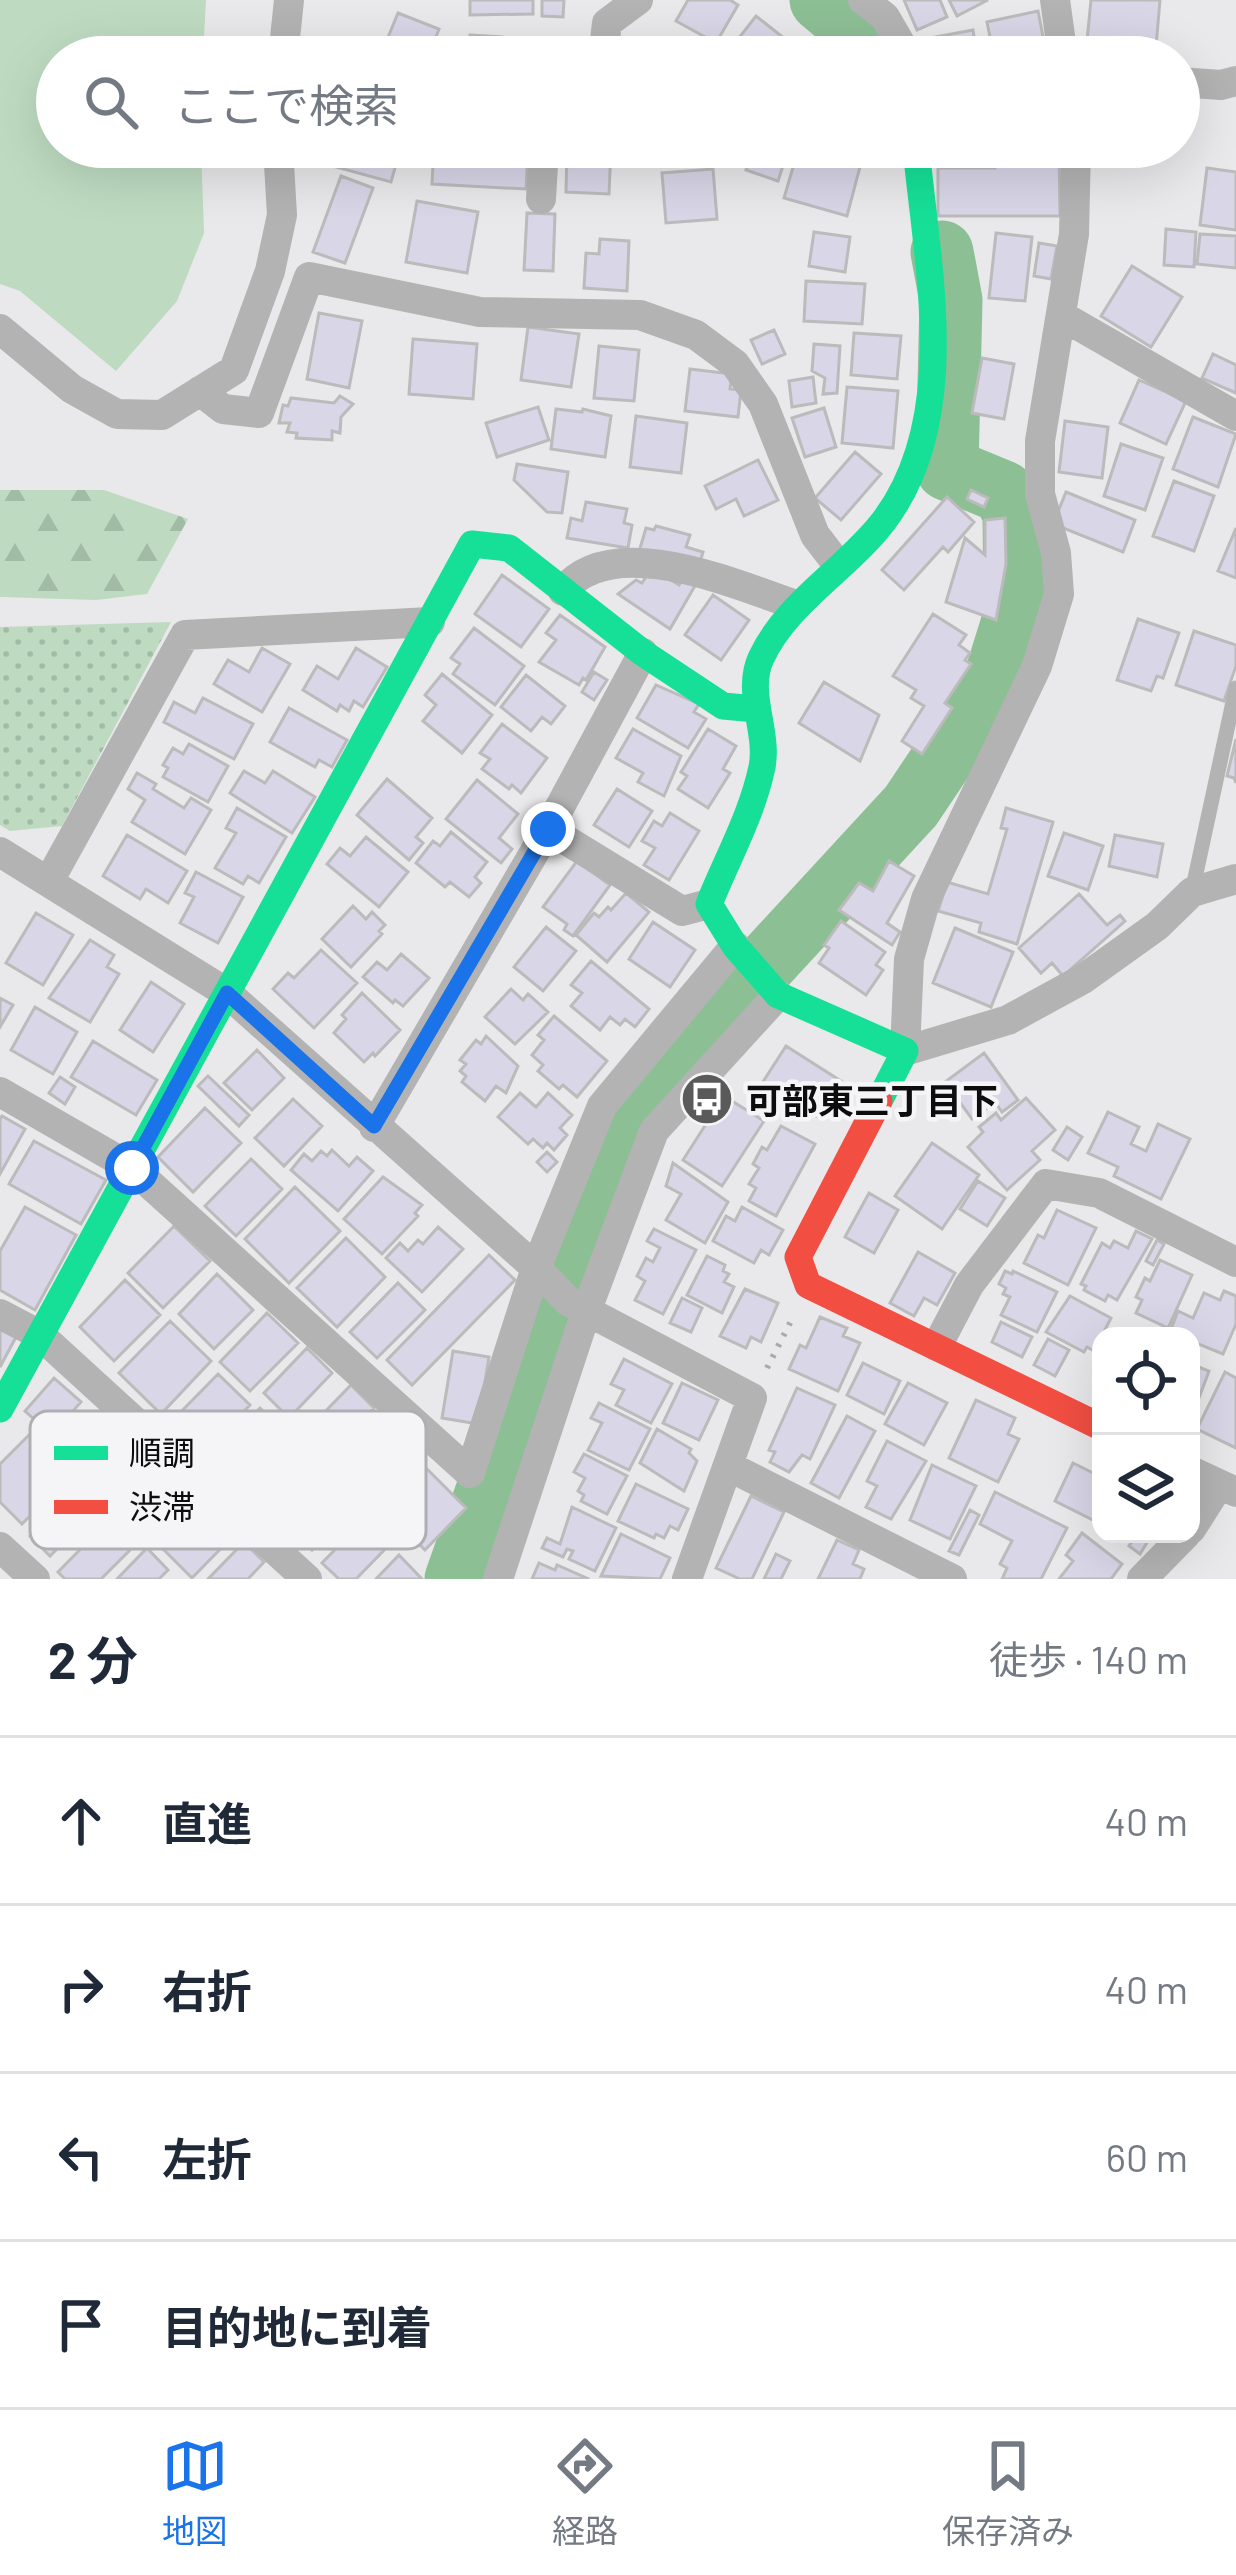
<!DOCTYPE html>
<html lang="ja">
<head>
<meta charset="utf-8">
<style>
	:root { --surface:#fff; --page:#f2f2f3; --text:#1f2937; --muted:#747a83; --line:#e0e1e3; --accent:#1a73e8 }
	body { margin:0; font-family:Barlow,"Noto Sans JP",sans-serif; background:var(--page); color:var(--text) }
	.controls { position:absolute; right:36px; bottom:36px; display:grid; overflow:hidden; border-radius:24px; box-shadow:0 12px 48px #0002 }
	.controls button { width:108px; height:108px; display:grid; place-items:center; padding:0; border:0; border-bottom:3px solid var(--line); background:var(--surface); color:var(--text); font:60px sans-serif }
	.stop { position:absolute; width:36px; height:36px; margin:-27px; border:9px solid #1a73e8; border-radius:50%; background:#fff }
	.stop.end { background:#1a73e8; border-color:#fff; box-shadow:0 3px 12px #0008 }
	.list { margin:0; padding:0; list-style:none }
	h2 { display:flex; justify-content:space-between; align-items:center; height:156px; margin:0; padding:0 48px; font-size:51px }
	h2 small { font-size:39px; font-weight:400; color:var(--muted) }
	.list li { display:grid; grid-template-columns:78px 1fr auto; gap:36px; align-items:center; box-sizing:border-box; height:168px; padding:0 48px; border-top:3px solid var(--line) }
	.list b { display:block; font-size:45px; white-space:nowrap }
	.list em { font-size:39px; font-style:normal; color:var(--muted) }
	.icon { flex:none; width:66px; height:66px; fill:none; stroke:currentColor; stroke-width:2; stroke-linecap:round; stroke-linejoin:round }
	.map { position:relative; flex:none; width:1236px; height:1579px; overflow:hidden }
	.search { position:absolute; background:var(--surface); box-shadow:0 12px 48px #0002; left:36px; right:36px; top:36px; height:132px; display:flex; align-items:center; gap:30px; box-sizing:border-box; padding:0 42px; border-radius:66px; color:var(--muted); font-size:45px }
	.sheet { height:828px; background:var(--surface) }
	nav { display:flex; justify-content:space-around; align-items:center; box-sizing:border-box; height:168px; border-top:3px solid var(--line); background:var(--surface); font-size:33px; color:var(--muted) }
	nav a { display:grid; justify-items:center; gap:6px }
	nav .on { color:var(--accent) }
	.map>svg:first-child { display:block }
	.forest { fill:url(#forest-firs) }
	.park { fill:url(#park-dots) }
	.pitch { fill:#bedbc1 }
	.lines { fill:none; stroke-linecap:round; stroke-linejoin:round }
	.river { stroke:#8dbf95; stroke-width:63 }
	.building { fill:#d8d6e7; stroke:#bbbbbc; stroke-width:3 }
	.path { stroke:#a9a9aa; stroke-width:6; stroke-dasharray:3 9; stroke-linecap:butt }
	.lane { stroke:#b3b3b4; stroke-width:15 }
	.street { stroke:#b3b3b4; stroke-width:30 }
	.fast { stroke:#16e098; stroke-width:27 }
	.jam { stroke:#f24e42; stroke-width:27 }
	.route { stroke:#1a73e8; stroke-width:15 }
	.labels { text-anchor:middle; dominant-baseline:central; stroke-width:9; stroke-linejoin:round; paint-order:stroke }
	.poi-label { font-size:36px; font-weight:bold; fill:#0d0d0e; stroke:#f5f5f8; text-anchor:start }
	.key { fill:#f5f5f8; stroke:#afafb2; stroke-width:3 }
	.key-label { font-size:33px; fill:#0d0d0e }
</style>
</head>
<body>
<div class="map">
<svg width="1236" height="1579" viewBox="0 0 1236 1579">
	<defs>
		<pattern id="forest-firs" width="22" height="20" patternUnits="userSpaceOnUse" patternTransform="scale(3)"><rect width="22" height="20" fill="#bedbc1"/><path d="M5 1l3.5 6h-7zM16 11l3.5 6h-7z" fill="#a2bba5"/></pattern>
		<pattern id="park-dots" width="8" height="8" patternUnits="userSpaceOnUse" patternTransform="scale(3)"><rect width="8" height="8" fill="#bedbc1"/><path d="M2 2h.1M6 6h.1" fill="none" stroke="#a2bba5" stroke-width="1.8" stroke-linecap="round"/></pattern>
	</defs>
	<rect width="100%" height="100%" fill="#e9e8ea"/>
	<path class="forest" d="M0,490H104L188,519L147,594L96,600L0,597Z"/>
	<path class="park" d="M171,622L62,826L10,831L0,825V627Z"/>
	<path class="pitch" d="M0,0H206L203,57H57V147H201L204,233L177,301L116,371L20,291L0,284Z"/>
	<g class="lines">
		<path class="river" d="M821,0L858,31L878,57
			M456,1579L616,1126L911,806L994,682L1015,615L1014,513L1003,492L947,469L951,300L942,252"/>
	</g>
	<path class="building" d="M470,0H533V14L470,15Z
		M542,0H564L563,17L542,16Z
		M688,0H730L738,5L716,43L676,21Z
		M904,0H940L947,17L917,30Z
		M949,0H988L957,16Z
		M1091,0H1160L1156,47L1087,41Z
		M1038,11L1047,57H994L987,22Z
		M398,13L439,29L428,57H380Z
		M756,16L804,54L802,57H735L728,52Z
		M973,30L977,57H933L930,38Z
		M470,35L502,37L501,57H450L451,51L469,52Z
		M522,38L568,40V57H510L521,56Z
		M341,147H401L391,182L336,167Z
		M434,147H528L526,189L432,184Z
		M588,147H611L609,194L566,192L567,151L587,152Z
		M754,147H789L778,181L746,170Z
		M799,147L861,163L847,216L784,198Z
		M995,147H1059L1060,216H938V168H995Z
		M1207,168L1236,172V230L1200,225Z
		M713,169L717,219L666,223L662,173Z
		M341,176L373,188L345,263L313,252Z
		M417,201L478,212L467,273L406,262Z
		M527,213L555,214L553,271L524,270Z
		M1166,229L1196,232L1194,267L1164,265Z
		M814,232L850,237L845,272L809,266Z
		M996,233L1032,237L1025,301L989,298Z
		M1200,234L1236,236V268L1197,264Z
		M600,239L629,241L627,291L584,288L586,253L599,254Z
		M1039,243L1057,246L1051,279L1034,276Z
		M1132,266L1182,297L1151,347L1101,316Z
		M806,281L865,284L862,324L804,321Z
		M319,313L362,321L349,388L307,379Z
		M528,327L579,334L571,387L521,380Z
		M774,330L785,354L762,364L751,340Z
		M854,333L901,336L897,379L851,375Z
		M413,339L477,344L473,399L409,394Z
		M814,344L840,346L837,393L823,394L825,378L812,371Z
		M599,346L639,350L634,401L594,398Z
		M1213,354L1236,365V393L1202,378Z
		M982,358L1014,364L1004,419L972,413Z
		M690,369L732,374L730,389L741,390L738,417L685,411Z
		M813,377L816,403L792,407L789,381Z
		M1139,380L1186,401L1166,444L1120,423Z
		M847,387L898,391L893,448L842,443Z
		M340,396L353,404L341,417L340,433L332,431V440L296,438L297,433L287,432L290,423H279L283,405L288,406L291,398L334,403Z
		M538,407L549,440L497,457L486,423Z
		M824,408L836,447L805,457L792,418Z
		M556,409L582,412L583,409L611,416L605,457L551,449Z
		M636,416L687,423L681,473L630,467Z
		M1193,417L1236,434L1218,487L1173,469Z
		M1065,421L1108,427L1102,478L1059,472Z
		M1121,444L1163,458L1145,510L1104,496Z
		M855,452L881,474L841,520L815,498Z
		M758,460L778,500L744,516L736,499L716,509L705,486Z
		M517,464L568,472L562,513L547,512L514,480Z
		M1174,481L1214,496L1194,551L1153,536Z
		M971,490L988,498L984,507L967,499Z
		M1066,492L1135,520L1123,552L1053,524Z
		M947,497L974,522L948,552L943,547L904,590L882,570Z
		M586,502L627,509L624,523L632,525L628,548L567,538L571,518L582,521Z
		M1005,518L1006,564L996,620L946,602L965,538L985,555V520Z
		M656,526L690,535L686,547L703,552L697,572L638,555L646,528L654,530Z
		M1236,528V578L1218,571Z
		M658,572L679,585L684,577L696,584L670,629L618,594L636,580L642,583L647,575Z
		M502,575L549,609L521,647L475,614Z
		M713,595L749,620L721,660L685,635Z
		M933,614L966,635L959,645L970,653L965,660L971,664L945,703L952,708L922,754L902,741L924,706L911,698L916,690L893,676Z
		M560,615L605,647L586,680L583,678L579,685L539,662L556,640L546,633Z
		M1138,619L1179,633L1163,678L1157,676L1151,691L1117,680Z
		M474,628L524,666L495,705L453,674L460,664L451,658Z
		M1194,631L1236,645V666L1224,701L1176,685Z
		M262,648L290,664L262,712L214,684L228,660L249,672Z
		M356,648L387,667L363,707L354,701L349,711L340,705L337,711L303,690L317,666L338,679Z
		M594,672L607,680L594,700L582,692Z
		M442,674L492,715L462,753L423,721L436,705L425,695Z
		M526,675L565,706L551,724L542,717L531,731L501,707Z
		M824,682L879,715L860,761L799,723Z
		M656,685L699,704L694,712L706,719L688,748L637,718Z
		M203,698L253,724L234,759L164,722L174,702L195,713Z
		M289,708L347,740L332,767L319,760L315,767L270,742Z
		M502,724L547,758L521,793L512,785L509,789L482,769L490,759L480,753Z
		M633,729L681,756L664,796L638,782L643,773L616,758Z
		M708,729L736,746L723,769L730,773L708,808L678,789L687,776L681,772Z
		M1236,739V783L1234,778L1227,776Z
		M189,744L228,766L208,802L163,777L168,768L163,765L173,748L183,754Z
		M244,771L265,783L273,771L315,797L292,833L230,793Z
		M137,773L156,784L153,789L184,808L191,798L211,810L185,854L132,822L145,800L128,789Z
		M387,779L432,818L416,837L423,843L409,860L357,815Z
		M477,780L518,814L499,838L512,849L501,863L446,819Z
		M617,789L652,811L629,847L594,825Z
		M237,808L286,837L259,883L248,876L243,884L215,868L236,833L226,828Z
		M1006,808L1053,822L1017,944L979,932L981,923L938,911L947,882L988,894L1007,829L1001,828Z
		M670,813L699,831L669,880L644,865L655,848L642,841L654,821L662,826Z
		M451,832L487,862L475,877L481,883L469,897L450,882L445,887L416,863L433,841L440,846Z
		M1064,833L1103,846L1088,890L1048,876Z
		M127,835L187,871L168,903L146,889L140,899L103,876Z
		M1115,835L1163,844L1157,877L1109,866Z
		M366,837L408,872L379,907L327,864L340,848L350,856Z
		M577,861L610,885L573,936L564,930L567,924L543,907Z
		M889,861L914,876L887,923L900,932L892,945L839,910L859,883L873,891Z
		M196,872L243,897L218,943L180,923L194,897L185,893Z
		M626,893L649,912L607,962L576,935L594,913L599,917L608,907L611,910Z
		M1079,894L1107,925L1120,915L1125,921L1063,976L1052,963L1041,973L1019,948Z
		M353,906L366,919L372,912L385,925L379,931L382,934L351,967L322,939Z
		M36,913L73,935L43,985L6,963Z
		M841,921L885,952L876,965L883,970L866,995L819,963L829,948L824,945Z
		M653,922L695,950L670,987L629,959Z
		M546,927L576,951L543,991L514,967Z
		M955,928L1013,952L991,1007L933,983Z
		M90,940L114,955L107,967L119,974L90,1022L49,998Z
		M321,950L357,983L314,1028L273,989L288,973L294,978Z
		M401,954L429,978L403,1006L395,1000L393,1003L363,977L377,962L387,970Z
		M591,961L649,1009L635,1027L625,1019L620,1025L610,1017L600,1030L571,1006L582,993L571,985Z
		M151,982L184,1004L153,1052L120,1030Z
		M511,989L523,1000L528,994L548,1012L515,1044L485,1017Z
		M362,993L400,1030L375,1056L373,1053L364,1062L334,1033L346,1019L342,1015Z
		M0,998L13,1005L0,1027Z
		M35,1007L77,1032L53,1074L11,1050Z
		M554,1016L607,1061L577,1097L563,1085L559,1089L538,1071L543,1065L532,1055L544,1040L538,1035Z
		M486,1036L518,1066L506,1093L496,1086L485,1101L462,1082L466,1076L460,1071L466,1064L460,1060L476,1040L481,1044Z
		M93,1041L157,1080L136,1115L71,1077Z
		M786,1046L841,1081L818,1117L792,1100L788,1106L759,1088Z
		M257,1050L284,1078L252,1110L224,1083Z
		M984,1053L1018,1100L1002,1112L995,1102L972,1119L945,1082Z
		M208,1076L249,1115L239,1126L198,1086Z
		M60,1077L75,1087L65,1104L49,1093Z
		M520,1093L536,1107L548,1093L572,1115L560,1128L567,1135L554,1150L547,1143L543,1148L533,1139L528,1144L498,1117Z
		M724,1096L764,1121L722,1186L683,1160Z
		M1026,1098L1055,1130L1032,1151L1040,1160L1007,1190L968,1147L983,1132L979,1127L996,1113L1001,1120Z
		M293,1099L322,1126L284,1166L255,1138Z
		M205,1108L241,1143L193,1192L158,1157Z
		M1108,1112L1139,1127L1131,1144L1146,1151L1158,1124L1190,1139L1161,1199L1114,1176L1118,1167L1088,1153Z
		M2,1116L25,1129L0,1174V1119Z
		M781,1126L815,1144L776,1216L749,1201L756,1188L749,1184L759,1168L753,1164L762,1147L767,1150Z
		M1067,1127L1082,1137L1068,1160L1053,1150Z
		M34,1141L106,1180L81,1224L9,1184Z
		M932,1143L979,1175L942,1229L895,1196Z
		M332,1150L349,1166L357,1157L373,1171L338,1211L291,1170L304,1154L312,1161L321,1151L327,1156Z
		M547,1152L557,1162L547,1172L537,1162Z
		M251,1159L282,1189L236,1236L205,1206Z
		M673,1163L728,1202L705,1243L666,1220L681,1194L666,1186Z
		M383,1177L422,1205L415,1213L418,1216L382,1254L344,1219Z
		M978,1181L1005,1198L987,1226L960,1209Z
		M295,1187L340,1231L289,1283L245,1239Z
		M869,1193L898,1210L874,1253L845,1237Z
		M25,1207L76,1235L35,1310L0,1290V1251Z
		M742,1207L783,1230L769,1255L761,1250L754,1263L713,1241L726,1216L735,1221Z
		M1057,1210L1096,1228L1068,1285L1024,1263L1038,1235L1044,1238Z
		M174,1226L210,1261L163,1308L128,1273Z
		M438,1227L463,1249L422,1292L386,1258L400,1243L408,1251L418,1240L423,1244Z
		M654,1229L696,1250L663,1314L635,1300L645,1281L637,1276L646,1258L653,1262L660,1248L647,1241Z
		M1136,1231L1152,1239L1117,1300L1108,1295L1105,1301L1084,1290L1086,1286L1081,1284L1102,1243L1110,1248L1114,1241L1128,1248Z
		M346,1238L385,1277L337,1327L297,1288Z
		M1157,1240L1164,1244L1153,1265L1146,1261Z
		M918,1252L955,1273L937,1305L924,1298L914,1316L890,1303Z
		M489,1255L515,1280L412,1385L387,1360Z
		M707,1256L725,1265L723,1271L729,1274L724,1282L734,1287L722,1313L687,1295Z
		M1160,1260L1192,1275L1168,1328L1136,1313L1142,1300L1136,1297L1145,1278L1150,1281Z
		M1005,1271L1012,1274L1013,1271L1057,1292L1037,1332L1001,1315L1010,1297L1003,1294L1006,1288L999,1284Z
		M217,1274L253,1310L214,1349L179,1314Z
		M125,1280L160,1315L114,1361L80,1327Z
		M398,1283L425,1310L377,1358L350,1332Z
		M745,1289L778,1303L761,1342L751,1337L746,1348L720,1336Z
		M1224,1291L1236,1296V1324L1223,1354L1191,1341V1336L1170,1332L1178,1311L1193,1318L1204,1293L1220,1300Z
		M1070,1296L1111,1318L1094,1351L1087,1347L1084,1352L1046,1332Z
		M682,1298L702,1308L691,1332L670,1323Z
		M267,1313L298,1343L250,1391L220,1362Z
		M820,1317L847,1328L843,1336L860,1343L838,1391L789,1369L800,1345L806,1348Z
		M170,1321L211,1361L161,1414L119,1373Z
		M1001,1322L1032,1337L1022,1357L992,1342Z
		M0,1328L16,1337L0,1367Z
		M1048,1339L1069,1350L1055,1376L1034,1365Z
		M307,1348L332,1373L289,1418L264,1393Z
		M453,1351L489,1357L478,1424L442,1418Z
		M624,1359L672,1384L651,1423L616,1405L624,1390L611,1384Z
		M863,1363L900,1381L884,1414L847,1395Z
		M1191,1364L1209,1371L1191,1419Z
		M1225,1372L1236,1378V1448L1197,1429Z
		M218,1374L250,1405L201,1455L169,1424Z
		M54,1378L81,1402L52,1435L25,1411Z
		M682,1383L718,1400L699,1440L663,1423Z
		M908,1383L947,1403L924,1445L885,1424Z
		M351,1385L374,1408L268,1516L245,1494Z
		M797,1388L835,1405L810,1459L802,1455L789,1472L770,1462L775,1452L769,1450Z
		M976,1400L1015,1418L1008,1434L1019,1439L998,1482L949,1458Z
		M599,1403L650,1429L629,1470L588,1450L602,1423L591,1418Z
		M260,1408L288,1435L236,1489L208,1461Z
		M381,1411L411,1440L361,1490L332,1462Z
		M847,1416L875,1431L839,1498L811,1483Z
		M657,1429L691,1449L689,1453L697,1461L684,1491L640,1463Z
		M30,1434L71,1474L22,1524L0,1502V1464Z
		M887,1441L926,1461L891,1519L866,1507L877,1486L867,1481Z
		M584,1454L627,1476L607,1514L581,1501L584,1495L578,1491L585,1478L574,1472Z
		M1073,1463L1101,1477V1524L1055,1501Z
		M932,1465L976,1486L950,1539L910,1520Z
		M426,1468L466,1508L425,1550L385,1511Z
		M329,1471L359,1501L312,1550L282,1520Z
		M636,1484L688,1509L678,1530L670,1526L664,1538L656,1534L654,1538L618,1521Z
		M79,1486L99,1506L50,1556L30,1536Z
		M995,1492L1067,1528L1041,1579H1002L1007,1568L1000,1564L1012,1541L980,1524Z
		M751,1496L784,1512L752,1579H740L716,1568Z
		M207,1505L236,1533L192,1578L164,1550Z
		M572,1507L616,1528L595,1571L569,1559L573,1551L567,1549L563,1557L542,1548L547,1538L560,1544Z
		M970,1510L979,1515L959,1555L949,1551Z
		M112,1517L138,1542L101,1579H65L58,1572Z
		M366,1518L391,1543L356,1579H339L322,1563Z
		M1082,1533L1122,1564L1111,1579H1059L1073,1561L1066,1555Z
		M621,1534L670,1558L660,1579L601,1576Z
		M1137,1534L1148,1541L1140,1554L1129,1546Z
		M837,1540L859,1550L853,1564L864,1569L860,1579H818Z
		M244,1542L264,1562L248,1579H208Z
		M147,1548L168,1570L159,1579H117Z
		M776,1554L790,1561L781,1579H764Z
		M399,1555L422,1579H376Z
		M539,1563L555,1570L557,1565L589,1579H532Z"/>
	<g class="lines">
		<path class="path" d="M767,1368L791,1321"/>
		<path class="lane" d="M1192,892L1236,688"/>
		<path class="street" d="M863,0L885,17L908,57
			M1055,0L1063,57
			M283,57L289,0
			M603,57L607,23L638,0
			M1179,82L1221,85L1236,81
			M1076,147L1074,234L1040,441V494L1056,553L1059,594L1037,666L926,899L909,959L905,1051L1008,1020L1083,979L1157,926L1192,892L1236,879
			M541,199L544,147
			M1062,316L1236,416
			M0,329L72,389L117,414L162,415L234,370L270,271L282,215L278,147
			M200,391L223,409L259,413L309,277L480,312L640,315L696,335L735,364L763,404L815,535L838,565
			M563,591C612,529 736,585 796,605
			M548,829L682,911L709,904
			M0,852L227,993L536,1268L568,1301L752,1398L687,1579
			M49,881L185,635L430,622
			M0,1092L132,1168L470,1473L536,1268L602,1106L735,946
			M374,1127L548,829L643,653
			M0,1314L40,1335L307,1579
			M937,1346L969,1285L1046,1184L1099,1193L1236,1262
			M728,1466L952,1579
			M1191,1471L1236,1492
			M1191,1529L1219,1485
			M0,1547L35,1579
			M498,1579L586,1312L654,1131L778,995
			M1142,1579L1186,1534"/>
		<path class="fast" d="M879,1101L905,1051L778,995L735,946L709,904C727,859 752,815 762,767C769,731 745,693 761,658C787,602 846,570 883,522C962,419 927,266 916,147
			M0,1409L472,544L509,548L643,653L723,706L756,709"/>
		<path class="jam" d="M879,1101L798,1257L808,1285L1101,1427"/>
	</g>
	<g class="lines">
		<path class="route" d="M132,1168L227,993L374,1126L548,829"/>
	</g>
	<defs>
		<g id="bus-disc" transform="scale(2.7)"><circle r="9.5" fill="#5a5a5b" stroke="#f5f5f8"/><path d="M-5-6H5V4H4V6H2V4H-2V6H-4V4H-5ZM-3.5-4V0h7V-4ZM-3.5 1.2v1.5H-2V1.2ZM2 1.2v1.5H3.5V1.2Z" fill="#fff"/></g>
	</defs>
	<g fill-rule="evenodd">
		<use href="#bus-disc" x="707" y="1099"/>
	</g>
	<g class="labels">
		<g class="poi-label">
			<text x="746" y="1099">可部東三丁目下</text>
		</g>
	</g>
	<rect x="30" y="1411" width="396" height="138" rx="18" class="key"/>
	<rect x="54" y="1446" width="54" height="14" fill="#16e098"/>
	<rect x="54" y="1500" width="54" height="14" fill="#f24e42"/>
	<g class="key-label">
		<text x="129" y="1465">順調</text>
		<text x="129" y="1519">渋滞</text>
	</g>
</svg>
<div class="controls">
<button><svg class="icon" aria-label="locate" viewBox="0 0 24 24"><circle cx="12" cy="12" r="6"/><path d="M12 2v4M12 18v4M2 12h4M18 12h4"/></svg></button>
<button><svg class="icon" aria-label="layers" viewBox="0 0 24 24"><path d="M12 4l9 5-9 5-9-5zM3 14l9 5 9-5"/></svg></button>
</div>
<div class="stop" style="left:132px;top:1168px"></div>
<div class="stop end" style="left:548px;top:829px"></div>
<div class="search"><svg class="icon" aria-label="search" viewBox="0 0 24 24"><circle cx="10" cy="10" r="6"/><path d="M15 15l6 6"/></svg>ここで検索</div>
</div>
<section class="sheet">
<h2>2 分<small>徒歩 · 140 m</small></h2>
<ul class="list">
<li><svg class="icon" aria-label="ahead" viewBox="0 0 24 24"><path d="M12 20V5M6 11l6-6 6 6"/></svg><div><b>直進</b></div><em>40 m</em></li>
<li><svg class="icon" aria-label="right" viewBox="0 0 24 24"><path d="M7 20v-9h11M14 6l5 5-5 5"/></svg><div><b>右折</b></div><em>40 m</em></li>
<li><svg class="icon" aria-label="left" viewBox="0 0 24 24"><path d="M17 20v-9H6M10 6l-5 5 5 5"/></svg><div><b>左折</b></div><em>60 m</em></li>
<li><svg class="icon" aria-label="arrive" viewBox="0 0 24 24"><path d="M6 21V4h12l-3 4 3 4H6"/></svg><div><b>目的地に到着</b></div></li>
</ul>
</section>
<nav>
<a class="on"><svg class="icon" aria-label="map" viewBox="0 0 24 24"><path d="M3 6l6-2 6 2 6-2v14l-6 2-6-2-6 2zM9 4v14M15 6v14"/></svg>地図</a>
<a><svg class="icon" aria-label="directions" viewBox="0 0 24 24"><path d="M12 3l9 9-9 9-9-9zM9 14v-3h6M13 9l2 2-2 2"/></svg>経路</a>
<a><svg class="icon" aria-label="saved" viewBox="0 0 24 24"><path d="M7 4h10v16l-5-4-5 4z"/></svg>保存済み</a>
</nav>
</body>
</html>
